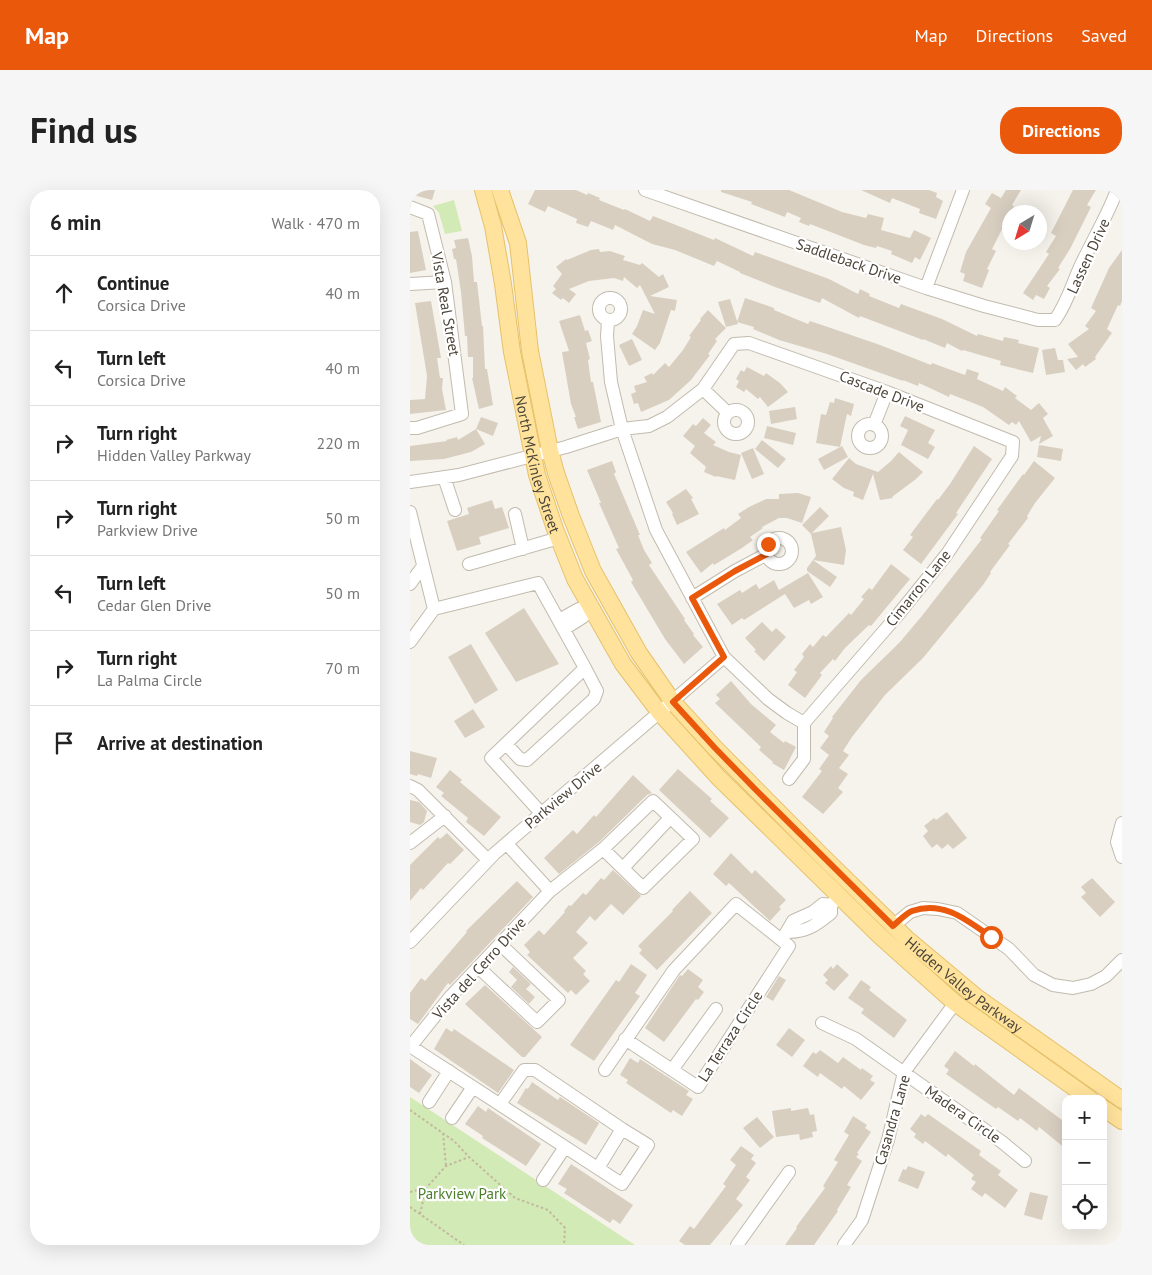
<!DOCTYPE html>
<html lang="en">
<head>
<meta charset="utf-8">
<style>
	:root { --surface:#fff; --page:#f6f6f6; --text:#222; --muted:#767676; --line:#e0e0e0; --accent:#ea580c }
	body { margin:0; font-family:"PT Sans",sans-serif; background:var(--page); color:var(--text) }
	.controls { position:absolute; right:15px; bottom:15px; display:grid; overflow:hidden; border-radius:10px; box-shadow:0 5px 20px #0002 }
	.controls button { width:45px; height:45px; display:grid; place-items:center; padding:0; border:0; border-bottom:1px solid var(--line); background:var(--surface); color:var(--text); font:25px sans-serif }
	.compass { position:absolute; left:592px; top:15px; width:45px; height:45px; border-radius:50%; background:var(--surface); box-shadow:0 5px 20px #0002; rotate:218deg }
	.stop { position:absolute; width:15px; height:15px; margin:-11px; border:4px solid #ea580c; border-radius:50%; background:#fff }
	.stop.end { background:#ea580c; border-color:#fff; box-shadow:0 1px 5px #0008 }
	.list { margin:0; padding:0; list-style:none }
	h2 { display:flex; justify-content:space-between; align-items:center; height:65px; margin:0; padding:0 20px; font-size:21px }
	h2 small { font-size:16px; font-weight:400; color:var(--muted) }
	.list li { display:grid; grid-template-columns:32px 1fr auto; gap:15px; align-items:center; box-sizing:border-box; height:75px; padding:0 20px; border-top:1px solid var(--line) }
	.list b { display:block; font-size:19px; white-space:nowrap }
	.list p { margin:0; font-size:16px; white-space:nowrap; color:var(--muted) }
	.list em { font-size:16px; font-style:normal; color:var(--muted) }
	.icon { flex:none; width:28px; height:28px; fill:none; stroke:currentColor; stroke-width:2; stroke-linecap:round; stroke-linejoin:round }
	.map { position:relative; flex:none; width:712px; height:1055px; overflow:hidden; border-radius:20px }
	header { display:flex; align-items:center; gap:30px; box-sizing:border-box; height:70px; padding:0 25px; background:var(--accent); color:#fff }
	header strong { font-size:24px }
	nav { display:flex; gap:28px; margin-inline-start:auto; font-size:18px }
	.intro { display:flex; align-items:center; justify-content:space-between; box-sizing:border-box; height:120px; padding:0 30px }
	h1 { margin:0; font-size:35px }
	.button { padding:12px 22px; border-radius:20px; background:var(--accent); color:#fff; font-size:18px; font-weight:700 }
	main { display:flex; gap:30px; padding:0 30px }
	aside { flex:1; background:var(--surface); border-radius:20px; box-shadow:0 5px 20px #0002 }
	.map>svg:first-child { display:block }
	.green { fill:#d2eab5 }
	.building { fill:#d8cfc1 }
	.lines { fill:none; stroke-linecap:round; stroke-linejoin:round }
	.minor-casing { stroke:#c2bbae; stroke-width:14 }
	.major-casing { stroke:#e6c16a; stroke-width:18 }
	.path { stroke:#c4b79f; stroke-width:2; stroke-dasharray:2.5 2.5; stroke-linecap:butt }
	.minor { stroke:#fff; stroke-width:12 }
	.major { stroke:#ffe39c; stroke-width:16 }
	.route { stroke:#ea580c; stroke-width:6 }
	.labels { text-anchor:middle; dominant-baseline:central; stroke-width:4.5; stroke-linejoin:round; paint-order:stroke }
	.street-label { font-size:15px; fill:#4b4439; stroke:#fff }
	.park-label { font-size:15px; fill:#4a7f2a; stroke:#fff }
</style>
</head>
<body>
<header>
<strong>Map</strong>
<nav><a>Map</a><a>Directions</a><a>Saved</a></nav>
</header>
<div class="intro"><h1>Find us</h1><a class="button">Directions</a></div>
<main>
<aside>
<h2>6 min<small>Walk · 470 m</small></h2>
<ul class="list">
<li><svg class="icon" aria-label="ahead" viewBox="0 0 24 24"><path d="M12 20V5M6 11l6-6 6 6"/></svg><div><b>Continue</b><p>Corsica Drive</p></div><em>40 m</em></li>
<li><svg class="icon" aria-label="left" viewBox="0 0 24 24"><path d="M17 20v-9H6M10 6l-5 5 5 5"/></svg><div><b>Turn left</b><p>Corsica Drive</p></div><em>40 m</em></li>
<li><svg class="icon" aria-label="right" viewBox="0 0 24 24"><path d="M7 20v-9h11M14 6l5 5-5 5"/></svg><div><b>Turn right</b><p>Hidden Valley Parkway</p></div><em>220 m</em></li>
<li><svg class="icon" aria-label="right" viewBox="0 0 24 24"><path d="M7 20v-9h11M14 6l5 5-5 5"/></svg><div><b>Turn right</b><p>Parkview Drive</p></div><em>50 m</em></li>
<li><svg class="icon" aria-label="left" viewBox="0 0 24 24"><path d="M17 20v-9H6M10 6l-5 5 5 5"/></svg><div><b>Turn left</b><p>Cedar Glen Drive</p></div><em>50 m</em></li>
<li><svg class="icon" aria-label="right" viewBox="0 0 24 24"><path d="M7 20v-9h11M14 6l5 5-5 5"/></svg><div><b>Turn right</b><p>La Palma Circle</p></div><em>70 m</em></li>
<li><svg class="icon" aria-label="arrive" viewBox="0 0 24 24"><path d="M6 21V4h12l-3 4 3 4H6"/></svg><div><b>Arrive at destination</b></div></li>
</ul>
</aside>
<div class="map">
<svg width="712" height="1055" viewBox="0 0 712 1055">
	<rect width="100%" height="100%" fill="#f6f3ec"/>
	<path class="green" d="M44,10L52,41L35,44L29,23L23,16Z
		M0,907L225,1055H0Z"/>
	<path class="building" d="M0,0H25L22,10L0,4Z
		M125,0H166L177,5L178,3L190,8L189,10L214,20L215,19L240,31L243,26L304,50L305,48L343,66L345,62L367,70L419,89L448,104L450,99L460,104L459,106L489,118L491,114L532,129L567,146L568,144L593,151L594,147L609,150L608,153L629,158L623,183L590,175L591,171L553,160L552,161L537,153L535,158L513,149V150L450,126L449,128L412,108L410,113L365,97L330,83V82L307,71L304,76L265,60L242,54L205,35L203,40L181,31L178,37L166,33L167,29L138,16L135,22L118,14Z
		M311,0H379L432,22L456,28L458,24L474,28L471,40L500,48L504,40L521,48L510,70L505,67L502,73L481,64L482,61L467,56L466,58L454,55L400,34L399,36L389,32L391,28L377,22L375,27L341,14L342,12L311,2Z
		M451,0H519L527,3L526,7L533,11L526,29L509,23L510,19L482,8L480,13Z
		M596,0H611L602,15L604,16L582,59L586,61L577,79L579,80L572,98L553,91L555,84L550,82L556,62L581,18L575,14L582,3L591,8Z
		M663,0H686L677,15L681,17L660,59L648,78L650,79L637,96L640,98L634,109L626,105L623,110L613,103L639,64L636,62L646,46L641,43Z
		M8,41L16,80L0,83V42Z
		M58,48L62,66L64,92H67L72,136H73L75,179H77L83,215L69,219L62,188H63V167H58L57,146H55L51,102L46,69H44L42,59L46,58L44,50Z
		M189,59L190,62L200,61L215,66L213,70L230,75L232,73L249,87L253,84L259,97L240,106L267,110L265,121L261,120L250,153L245,160L222,144L227,136L233,120L245,124L230,95L227,98L214,87L213,91L204,88L179,91L159,99L166,104L159,113L153,108L151,110L142,103L146,99L143,96L152,84L146,77L156,69L157,70L181,60Z
		M712,60V111L710,116L708,115L697,139L702,143L685,167L686,169L675,177L673,174L666,180L657,169L668,167L658,154L679,139L675,136L686,121L681,118L699,78Z
		M335,108L364,118V120L398,134L400,131L415,136L470,155L521,175L522,173L555,185L557,179L569,183L567,189L593,201L595,197L607,206L605,208L621,220L629,213L638,224L633,228L643,246L629,254L631,246L621,252L609,231L606,235L602,232L599,235L573,217L558,211L540,204L539,207L509,193L508,196L493,190V191L417,164L369,150L343,139L344,137L327,132Z
		M320,109L328,134L316,137L308,112Z
		M21,111L31,168H27L30,188H33L32,199L36,220L0,224V210L15,209L17,186L5,113Z
		M298,120L316,138L305,149L307,151L298,164L300,165L281,190L259,210L231,222L228,213L224,214L221,204L226,202L224,196L237,192L234,187L242,183L243,185L255,173L259,177L273,160L281,147L279,146L291,130L290,129Z
		M170,125L175,141L178,140L182,151L176,153L180,169L178,170L181,192H183L191,232L168,239L164,227H166L161,214L152,162L159,161L149,131Z
		M222,149L232,170L219,176L209,155Z
		M645,158L648,170H653L655,182L636,185L632,160Z
		M337,177L354,186L356,183L370,193L378,202L358,217L350,207L348,209L336,199L334,202L326,197L329,191L326,189L331,180L334,182Z
		M425,208L444,214L441,226L437,224L430,257L406,253L411,224L416,225L420,212L424,213Z
		M385,217L387,229L361,234L359,221Z
		M495,226L525,240L518,253L525,257L518,269L491,255L498,240L490,236Z
		M71,227L88,233L83,246L66,239Z
		M293,228L301,235L294,243L306,252L303,255L319,262L331,265L325,290L306,286V287L294,282L296,277L280,263L285,256L273,246L283,234L286,236Z
		M357,236L386,243L383,255L354,248Z
		M66,239L75,254L61,262L34,269L0,271V256L37,251L36,250L47,247L48,250Z
		M352,250L376,269L368,278L345,259Z
		M629,255L653,259L651,271L627,267Z
		M432,256L438,267L414,280L408,269Z
		M564,256L582,269L546,323L548,324L511,374L493,360L503,347L500,345L527,309L528,310L540,294Z
		M343,258L354,284L342,289L331,263Z
		M489,262L513,282L506,289L482,307L483,308L470,310L463,284L453,310L443,306L444,302L434,298L422,289L439,268L446,274L468,282L481,271Z
		M202,271L206,282L204,284L230,345H228L234,360L242,373L239,375L275,429L274,430L284,444L283,445L293,457L274,474L255,449L221,392L223,390L206,359L209,358L189,313H191L177,280Z
		M624,271L645,288L625,313L617,326L618,328L598,354L600,355L580,382L581,383L573,395L513,468L475,505L442,547L433,561L439,565L429,578L438,584L428,598L433,602L413,624L392,607L412,581L409,579L419,565L410,558L419,546L414,542L423,528L422,527L451,490L490,452L511,427L572,349L570,348L589,321L587,320L613,284L614,285Z
		M276,299L283,308L281,309L289,324L267,335L262,324L263,323L256,312Z
		M388,303L401,307L392,333L377,328H369L352,337L353,338L340,347L343,350L332,358L304,375L303,373L291,383L276,362L314,338L315,340L331,328L328,324L339,317L356,309H369V304Z
		M82,310L85,319L92,317L99,338L69,347L71,354L47,361L37,331L59,324L57,318Z
		M410,317L419,326L402,343L431,337L436,360L434,375L403,370L406,366L401,344L392,335Z
		M403,370L427,387L420,397L397,381V378Z
		M481,374L500,389L461,436L459,435L435,458L425,471L423,469L410,483L412,485L395,508L378,495L387,482L384,480L394,467L392,464L400,454L403,457L413,445L416,447L439,423L441,425L454,409L451,407L459,398L462,400Z
		M398,383L413,407L401,414L399,410L384,418L375,404L334,430L332,428L322,435L307,414L330,400L332,403L346,394L349,399L364,390L369,400Z
		M114,418L149,474L106,492L75,443Z
		M352,432L362,442L366,438L376,447L354,471L344,461L346,460L335,448Z
		M61,454L88,500L65,514L38,467Z
		M321,491L341,514L366,535L360,542L374,553L375,551L386,557L374,580L362,573L363,572L349,560L351,557L305,513L310,509L306,505Z
		M63,519L75,537L55,548L44,531Z
		M0,561L27,568L21,588L8,584L7,586L0,584Z
		M268,579L302,609L300,611L319,628L300,648L249,600Z
		M40,580L52,590L50,592L91,627L74,646L56,632L58,628L31,606L34,603L26,597Z
		M223,585L242,603L237,605L189,652L149,684L134,668L163,640L167,644L184,625L186,627Z
		M0,610L9,612L17,621L14,632L10,635L0,632Z
		M537,622L557,648L543,659L538,654L532,659L527,654L522,658L513,646L518,641L514,636L524,628L526,630Z
		M37,643L54,660L40,674L38,673L13,700L11,698L0,711V675L28,647L30,649Z
		M321,663L342,684L345,680L376,710L369,717L371,719L360,731L319,693L316,696L303,684Z
		M203,680L231,706L213,725L201,714L185,731L180,726L166,742L178,753L163,768L176,781L173,784L180,791L166,805L161,800L158,803L117,765L120,762L114,755L129,740L134,745L155,722L154,721L159,715L161,716L173,703L176,705L191,688L194,690Z
		M682,688L705,712L690,727L671,707L676,703L671,697Z
		M107,691L123,707L40,795L38,793L8,834L0,829V803L11,788L15,791L57,742L56,741Z
		M280,701L302,723L247,780L229,763L232,760L228,756L263,721L262,720Z
		M221,774L237,785L225,803L230,806L184,871L160,855L206,790L209,792Z
		M427,774L439,785L424,801L415,793L418,790L413,785L421,776L423,779Z
		M103,777L121,794L116,799L125,807L119,814L101,797L107,790L99,782Z
		M278,779L293,790L288,797L294,802L288,810L286,809L254,852L235,838L270,785L272,786Z
		M369,786L376,790L363,811L356,807Z
		M451,790L461,797L459,800L497,830L484,848L451,823L454,819L438,808Z
		M75,795L132,847L115,867H112L55,814Z
		M36,838L42,842L44,839L104,880L88,903L24,859Z
		M379,838L395,850L382,867L366,855Z
		M410,860L428,873L433,867L451,880L452,878L463,886L460,890L465,893L451,910L434,896L432,899L410,883L408,887L393,876L403,862L406,864Z
		M545,861L564,876L565,874L604,905L609,898L656,933V959L629,937L627,941L610,928L608,931L588,917L586,919L536,884L539,880L534,876Z
		M220,868L228,873L230,869L279,901L276,905L283,909L272,926L263,920L261,923L216,893L218,890L210,885Z
		M0,869L22,885L9,903L0,897Z
		M122,892L148,910L150,907L189,933L176,955L107,913L116,898L118,899Z
		M68,916L76,922L78,918L131,954L116,976L72,948L73,946L55,934Z
		M381,918V921L398,918L400,925L404,924L407,941L402,942L403,947L390,950L389,944L366,947L362,921Z
		M511,924L515,927L518,924L571,961L569,965L591,981L588,985L608,1000L595,1018L575,1003L572,1007L561,999L566,992L561,989L564,985L538,964L536,967L515,951L513,954L504,947L506,944L500,939Z
		M443,926L457,935L455,938L461,942L447,963L449,964L446,967L452,971L437,995L441,997L427,1020L428,1021L404,1055H375L387,1038L386,1037L415,998L413,996L428,972L424,970L439,945L434,942Z
		M347,927L364,947L350,958L333,938Z
		M331,956L344,965L341,969L346,973L336,987L340,990L326,1009L333,1015L300,1055H275L269,1051L280,1036L284,1039L316,996L313,994L326,975L320,970Z
		M161,974L223,1015L210,1034L203,1029L200,1033L154,1003L157,999L148,994Z
		M498,976L515,982L508,999L488,991L493,979L496,980Z
		M620,1002L638,1006L632,1030L614,1025Z"/>
	<g class="lines">
		<g class="minor-casing">
			<path id="minor" d="M235,0L516,98L574,116L628,130H645C657,113 662,95 670,77C682,51 697,27 707,0
				M0,17L18,24L35,92L52,224L7,238H0
				M0,94L35,92
				M516,98L553,0
				M189 119a11 11 0 1 1 22 0a11 11 0 1 1-22 0Z
				M198,130L197,146L201,192L212,239L246,340L314,467L358,509L377,523L394,533
				M293,199L318,223
				M314 232a12 12 0 1 1 24 0a12 12 0 1 1-24 0Z
				M448 246a12 12 0 1 1 24 0a12 12 0 1 1-24 0Z
				M464,235L477,202
				M34,287L45,320
				M0,292L49,285L156,257L212,239L239,236L257,227L293,199L324,154L339,153L477,202L603,252L602,266L537,364L487,426L394,533
				M0,322L24,419L128,393L175,478L81,568L132,624
				M105,324L113,359
				M356 361a13 13 0 1 1 26 0a13 13 0 1 1-26 0Z
				M59,374L149,348
				M0,394L13,376
				M282,408L325,381L357,364
				M149,430L169,419L182,418
				M154,439L173,427L182,418
				M0,452L24,419
				M96,554L110,569L117,570L184,509L187,501L175,478
				M379,589L394,569V533
				M0,596L8,600L78,670
				M712,633L707,652L712,667
				M0,653L35,626
				M97,654L140,701
				M213,678L260,628
				M483,736L500,722L513,718L528,719L547,723L599,759L624,785L643,795L663,798L681,794L696,786L712,770
				M378,742C397,742 406,735 421,723V715L429,706
				M373,748L383,731L403,722L413,714L421,715
				M0,752L84,664L314,467
				M68,777L127,832L149,810L90,754
				M412,833L446,849L592,952L615,971
				M0,856L212,994L238,955L212,939
				M1,856L40,807L140,701L193,659L243,611L283,649L233,698L193,659
				M195,880L264,780L326,714L379,756L288,897L215,849
				M262,880L306,819
				M19,912L39,881
				M90,914L114,880H125L212,939L188,978
				M42,928L63,897
				M133,990L155,957
				M327,1055L379,982
				M434,1055L452,1030L478,950L494,882L545,813"/>
		</g>
		<g class="major-casing">
			<g id="major">
				<path id="s1" d="M73,0L83,36L93,94L102,162L127,285L145,339L165,389L213,474L250,523L308,587L470,746L545,813L680,909"/>
				<path id="s2" d="M90,0L108,53L120,161L140,261L146,283L161,326L183,381L229,463L263,512L305,558L411,665L497,749L565,806L712,910"/>
				<path d="M693,918L712,931"/>
			</g>
		</g>
		<path class="path" d="M0,920L44,951L59,967
			M33,943L36,976
			M0,1002L16,998L36,976L59,967L105,1008L138,1020L155,1038L154,1055
			M0,1017L54,1055
			M10,1024L16,998"/>
		<use href="#minor" class="minor"/>
		<use href="#major" class="major"/>
	</g>
	<g class="lines">
		<path class="route" d="M358,354L357,364L325,381L282,408L314,467L263,512L305,558L345,599L483,736C489,731 495,724 502,721C533,710 557,730 581,747"/>
	</g>
	<g class="labels">
		<g class="street-label">
			<text transform="translate(678 66) rotate(-65)">Lassen Drive</text>
			<text transform="translate(439 71) rotate(19)">Saddleback Drive</text>
			<text transform="translate(36 114) rotate(80)">Vista Real Street</text>
			<text transform="translate(472 201) rotate(21)">Cascade Drive</text>
			<text stroke="none"><textPath href="#s1" startOffset="280">North McKinley Street</textPath></text>
			<text transform="translate(508 398) rotate(-51)">Cimarron Lane</text>
			<text transform="translate(153 605) rotate(-40)">Parkview Drive</text>
			<text transform="translate(69 778) rotate(-48)">Vista del Cerro Drive</text>
			<text stroke="none"><textPath href="#s2" startOffset="954">Hidden Valley Parkway</textPath></text>
			<text transform="translate(320 846) rotate(-57)">La Terraza Circle</text>
			<text transform="translate(553 924) rotate(35)">Madera Circle</text>
			<text transform="translate(482 930) rotate(-74)">Casandra Lane</text>
		</g>
		<g class="park-label">
			<text x="52" y="1003">Parkview Park</text>
		</g>
	</g>
</svg>
<div class="controls">
<button>+</button>
<button>−</button>
<button><svg class="icon" aria-label="locate" viewBox="0 0 24 24"><circle cx="12" cy="12" r="6"/><path d="M12 2v4M12 18v4M2 12h4M18 12h4"/></svg></button>
</div>
<svg class="compass" viewBox="-18 -18 36 36"><path d="M0-13l5 13h-10z" fill="#e53935"/><path d="M0 13l5-13h-10z" fill="#767676"/></svg>
<div class="stop" style="left:581px;top:747px"></div>
<div class="stop end" style="left:358px;top:354px"></div>
</div>
</main>
</body>
</html>
